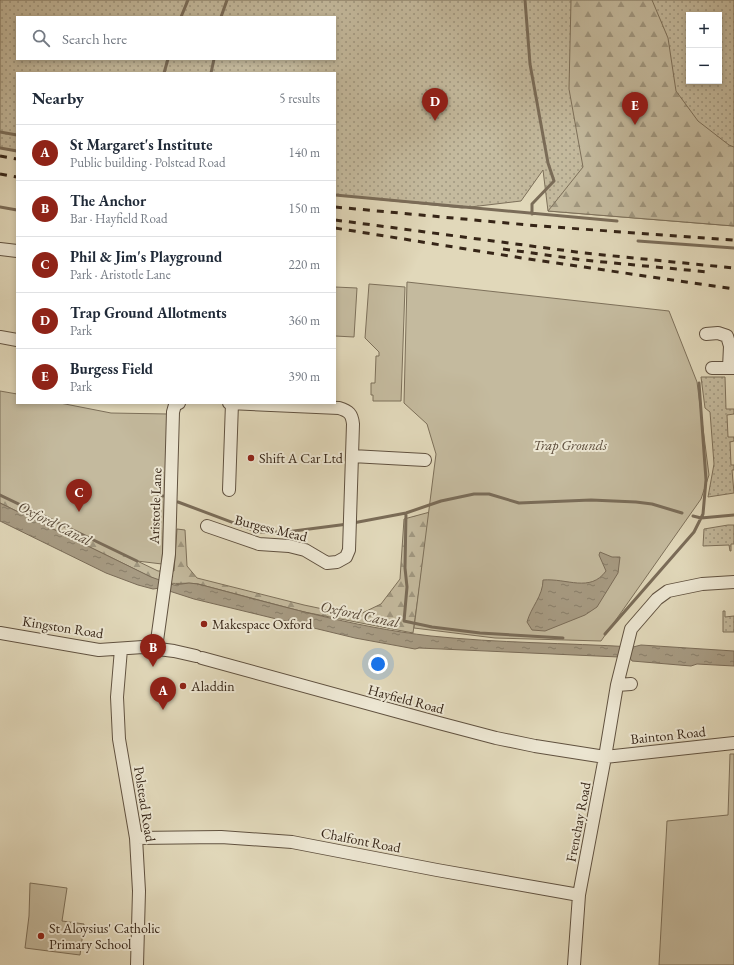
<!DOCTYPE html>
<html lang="en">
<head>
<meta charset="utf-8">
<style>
	:root { --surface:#fff; --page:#f2f2f3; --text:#1f2937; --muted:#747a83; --line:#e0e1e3; --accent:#8f2418 }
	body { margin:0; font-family:"EB Garamond",serif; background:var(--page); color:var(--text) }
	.controls { position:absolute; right:12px; top:12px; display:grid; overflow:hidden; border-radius:0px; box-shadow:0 2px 6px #0003 }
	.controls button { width:36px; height:36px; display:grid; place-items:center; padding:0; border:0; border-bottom:1px solid var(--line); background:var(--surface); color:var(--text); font:20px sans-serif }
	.you { position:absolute; left:378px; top:664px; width:14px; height:14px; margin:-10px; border:3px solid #fff; border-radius:50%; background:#1a73e8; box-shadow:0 0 0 6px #1a73e833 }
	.badge { display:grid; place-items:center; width:26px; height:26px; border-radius:50%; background:var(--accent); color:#fff; font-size:13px; font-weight:700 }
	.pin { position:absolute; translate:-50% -33px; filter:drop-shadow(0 1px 2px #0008) }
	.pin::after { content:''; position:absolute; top:21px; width:14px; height:12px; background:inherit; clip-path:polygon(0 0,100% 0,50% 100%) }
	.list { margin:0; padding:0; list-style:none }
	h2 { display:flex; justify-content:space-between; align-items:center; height:52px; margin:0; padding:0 16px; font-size:17px }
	h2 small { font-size:13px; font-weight:400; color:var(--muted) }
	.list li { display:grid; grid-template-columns:26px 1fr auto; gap:12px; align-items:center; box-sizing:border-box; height:56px; padding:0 16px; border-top:1px solid var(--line) }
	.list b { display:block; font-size:15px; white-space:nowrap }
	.list p { margin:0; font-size:13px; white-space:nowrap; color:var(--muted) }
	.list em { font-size:13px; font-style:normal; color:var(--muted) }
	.icon { flex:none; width:22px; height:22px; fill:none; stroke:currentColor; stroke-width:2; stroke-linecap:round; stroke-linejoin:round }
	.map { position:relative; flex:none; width:734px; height:965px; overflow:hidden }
	.search { position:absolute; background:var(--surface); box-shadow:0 2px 6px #0003; left:16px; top:16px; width:320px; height:44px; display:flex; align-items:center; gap:10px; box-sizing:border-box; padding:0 14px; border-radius:0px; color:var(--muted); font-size:15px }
	.panel { position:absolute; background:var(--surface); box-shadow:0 2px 6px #0003; left:16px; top:72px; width:320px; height:332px; border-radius:0px }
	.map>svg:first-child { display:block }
	.grass { fill:url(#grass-dots); stroke:#7d705a; fill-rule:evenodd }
	.forest { fill:url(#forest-firs); stroke:#7d705a }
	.park { fill:#c4ba9e; stroke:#7d705a }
	.water { fill:url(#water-ripples); stroke:#7a6c58 }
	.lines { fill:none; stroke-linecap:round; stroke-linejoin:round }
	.stream { stroke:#7a6c58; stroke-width:3 }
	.street-casing { stroke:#615240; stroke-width:14 }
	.street { stroke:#ece6d2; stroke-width:12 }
	.rail { stroke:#362517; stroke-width:3; stroke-dasharray:7 7; stroke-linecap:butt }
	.poi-dot { fill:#8f2418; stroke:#ece6d2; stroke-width:1.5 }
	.labels { text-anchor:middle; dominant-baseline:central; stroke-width:4; stroke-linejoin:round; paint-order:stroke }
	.park-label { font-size:14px; font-style:italic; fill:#5a4a39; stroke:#ece6d2 }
	.poi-label { font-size:14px; fill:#362517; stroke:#ece6d2; text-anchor:start }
	.street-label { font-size:14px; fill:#362517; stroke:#ece6d2 }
	.water-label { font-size:15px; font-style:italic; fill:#584837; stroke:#ece6d2 }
</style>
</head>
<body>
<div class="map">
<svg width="734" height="965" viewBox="0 0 734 965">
	<defs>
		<pattern id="grass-dots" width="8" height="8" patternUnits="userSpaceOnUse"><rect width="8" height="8" fill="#c4ba9e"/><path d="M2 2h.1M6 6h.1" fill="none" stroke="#a09780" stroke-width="1.8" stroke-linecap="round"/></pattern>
		<pattern id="forest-firs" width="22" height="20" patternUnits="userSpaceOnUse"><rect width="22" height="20" fill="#c4ba9e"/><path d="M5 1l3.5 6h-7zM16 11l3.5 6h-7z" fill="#a09780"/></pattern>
		<pattern id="water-ripples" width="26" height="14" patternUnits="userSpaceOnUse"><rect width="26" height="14" fill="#a79b83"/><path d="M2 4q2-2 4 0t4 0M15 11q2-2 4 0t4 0" fill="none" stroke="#897e6a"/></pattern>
	</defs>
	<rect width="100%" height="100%" fill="#e1d8ba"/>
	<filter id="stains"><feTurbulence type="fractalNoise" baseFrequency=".005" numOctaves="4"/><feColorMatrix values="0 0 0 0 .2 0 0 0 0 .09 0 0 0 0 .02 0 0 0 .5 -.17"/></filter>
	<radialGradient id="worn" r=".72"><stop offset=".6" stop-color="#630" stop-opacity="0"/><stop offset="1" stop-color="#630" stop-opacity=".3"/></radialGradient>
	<path class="grass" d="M0,0H734V226L548,211L543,170L521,201L462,208L335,195V73H17V151L0,148ZM689,15H719V81H689ZM17,17H335V59H17Z
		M701,377H725L726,409H734V414L727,415L728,437H734V441L730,442L731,465H734V470H732L734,493L708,497L714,464L710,412L705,408Z
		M728,525H734V544H731V551H730L729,545L703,546L704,529Z
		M723,611H725V617L734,616V632H723Z"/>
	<path class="forest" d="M571,0H652L668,38L676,91L698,121L729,145L734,147V226L548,211L583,167L569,89Z
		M0,495L158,571H174L177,529L185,530L187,566L197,578L304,605L356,616L381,604L400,579L404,519L430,512L413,633L304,612L198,584C184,582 176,585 161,582L0,503Z"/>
	<path class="park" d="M407,282L669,311L697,382L709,475L701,499L601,641L495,638L414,628L436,454L427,424L404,403Z
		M369,284L405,287L401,401H373V395H371V383H375L376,356H379V352L365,338Z
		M335,287L357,288L354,337L335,336Z
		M0,391L17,394V403H60L111,413L168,414L162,564L137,561L0,495Z
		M730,754H734V965H659L667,821L728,815Z
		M30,883L67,888L62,921L84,924L80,955L25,948L29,916Z"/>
	<path class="water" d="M0,503L151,577L174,585L189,583L198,584C274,604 352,627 431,636C498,643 566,643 633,647L641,645L734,651V666L697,664L691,666L632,661L630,658L619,657L419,648L415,649L355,638L194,599L160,588L153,589L138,585L106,573L0,521Z
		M600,552L612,557H620L618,573L597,607L585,615L545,631L532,630L527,622C531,607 543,596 543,580C567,578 590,593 606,571L599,555Z"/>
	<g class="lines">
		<path class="stream" d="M525,0L530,64L548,163L554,181L532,204V214
			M181,17L188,0
			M221,17L227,0
			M164,73L168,59
			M211,73L214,59
			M0,132L17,135
			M0,148L17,151
			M335,195L617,221
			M0,207L17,210
			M638,241L734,248
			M155,493L163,496
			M0,495L137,561
			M178,502L258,532H286L348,524
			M406,513L405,568L407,587L404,621L432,627L480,633L563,638
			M693,516L701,518L734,515
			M353,523L406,513L441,501L474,494H489L519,503L591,500L636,502L652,504L682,513
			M605,634L694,532L703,514L706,480L699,383"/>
		<g class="street-casing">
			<path id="street" d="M0,249L17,251
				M706,334L718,333L727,336L730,346L729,368
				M0,337L17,340
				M712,368H734
				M352,456L425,460
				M229,490L232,403
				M207,526L259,544L289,546L305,550L327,563L337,562L346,557L349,550L353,424C352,414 349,411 339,408L229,403
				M0,633L99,650L143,647L174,651L196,656
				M156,648L169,554L173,412L175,405L179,403
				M121,649L117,697L119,739L136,838L139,891L137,965
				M202,658L439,723L496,738L535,746L605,757L734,743
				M617,685L631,684
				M136,838L221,837L292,842L437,870L579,895
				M574,965L579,895L605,757L617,685L631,629L657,599L668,591L702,584L734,582"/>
		</g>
		<use href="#street" class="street"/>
		<path class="rail" d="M0,156L17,159
			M0,174L17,177
			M335,207L539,226L734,240
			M335,220L584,253L734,268
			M335,228L522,258L734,289
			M503,249L583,260L708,272"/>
	</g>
	<g class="poi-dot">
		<circle cx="251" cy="458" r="4"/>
		<circle cx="204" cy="624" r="4"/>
		<circle cx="183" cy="686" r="4"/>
		<circle cx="41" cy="936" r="4"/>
	</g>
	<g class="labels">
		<g class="park-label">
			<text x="570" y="445">Trap Grounds</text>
		</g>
		<g class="poi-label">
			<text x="259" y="458">Shift A Car Ltd</text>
			<text x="212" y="624">Makespace Oxford</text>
			<text x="191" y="686">Aladdin</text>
			<text x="49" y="928">St Aloysius' Catholic<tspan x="49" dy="16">Primary School</tspan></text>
		</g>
		<g class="street-label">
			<text transform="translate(155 506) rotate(-88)">Aristotle Lane</text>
			<text transform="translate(271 528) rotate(14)">Burgess Mead</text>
			<text transform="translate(63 627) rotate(9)">Kingston Road</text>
			<text transform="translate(406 699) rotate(15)">Hayfield Road</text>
			<text transform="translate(668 735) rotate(-6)">Bainton Road</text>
			<text transform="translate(145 804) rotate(81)">Polstead Road</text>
			<text transform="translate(578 822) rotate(-79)">Frenchay Road</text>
			<text transform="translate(361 840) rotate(11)">Chalfont Road</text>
		</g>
		<g class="water-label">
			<text transform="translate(55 523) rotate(27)">Oxford Canal</text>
			<text transform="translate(360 614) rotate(12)">Oxford Canal</text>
		</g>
	</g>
	<rect width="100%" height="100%" filter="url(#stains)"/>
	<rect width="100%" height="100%" fill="url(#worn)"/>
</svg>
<div class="controls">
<button>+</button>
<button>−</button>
</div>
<div class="you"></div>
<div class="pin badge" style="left:163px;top:710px">A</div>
<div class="pin badge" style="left:153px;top:667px">B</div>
<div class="pin badge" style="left:79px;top:512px">C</div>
<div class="pin badge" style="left:435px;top:121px">D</div>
<div class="pin badge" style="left:635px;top:125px">E</div>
<div class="search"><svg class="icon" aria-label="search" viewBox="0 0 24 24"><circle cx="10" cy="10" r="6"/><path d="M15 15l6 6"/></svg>Search here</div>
<section class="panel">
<h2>Nearby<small>5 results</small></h2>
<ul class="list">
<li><span class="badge">A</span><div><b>St Margaret's Institute</b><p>Public building · Polstead Road</p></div><em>140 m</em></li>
<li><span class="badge">B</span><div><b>The Anchor</b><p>Bar · Hayfield Road</p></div><em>150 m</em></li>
<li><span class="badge">C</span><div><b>Phil &amp; Jim's Playground</b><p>Park · Aristotle Lane</p></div><em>220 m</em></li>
<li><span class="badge">D</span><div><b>Trap Ground Allotments</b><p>Park</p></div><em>360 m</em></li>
<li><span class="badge">E</span><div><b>Burgess Field</b><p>Park</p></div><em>390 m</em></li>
</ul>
</section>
</div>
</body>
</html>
